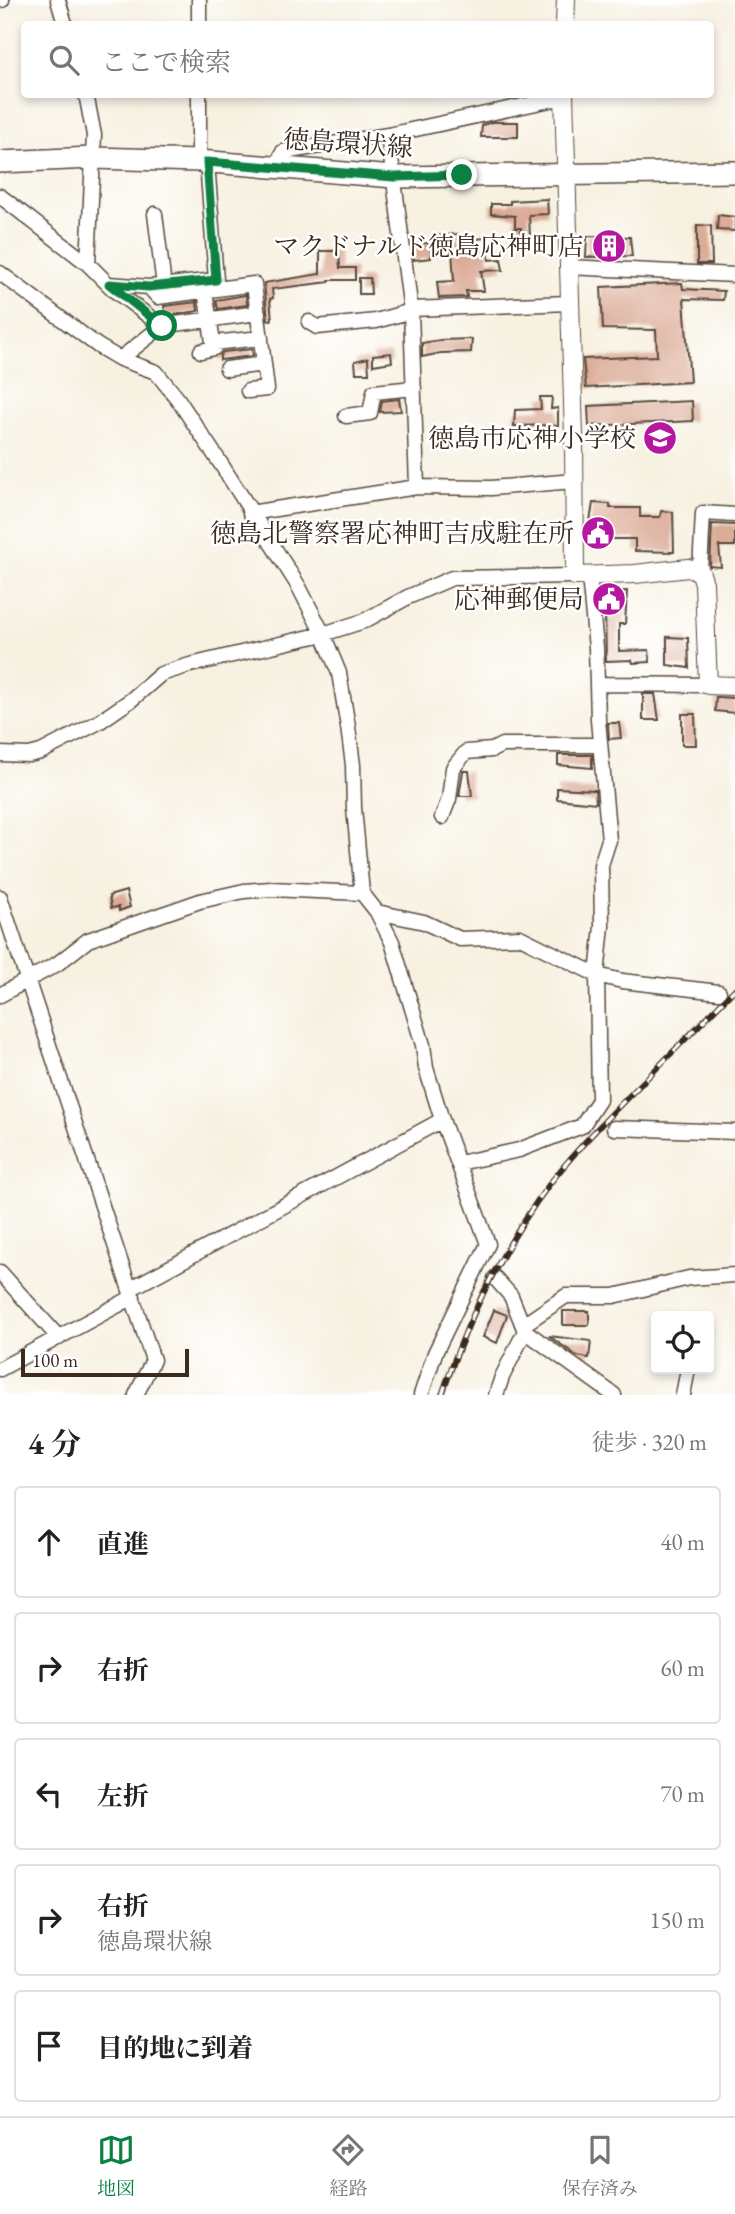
<!DOCTYPE html>
<html lang="ja">
<head>
<meta charset="utf-8">
<style>
	:root { --surface:#fff; --page:#f2f2f2; --text:#222; --muted:#767676; --line:#e0e0e0; --accent:#0b8043 }
	body { margin:0; font-family:"EB Garamond","Noto Serif JP",serif; background:var(--page); color:var(--text) }
	.controls { position:absolute; right:21px; bottom:21px; display:grid; overflow:hidden; border-radius:7px; box-shadow:0 4px 10px #0003 }
	.controls button { width:63px; height:63px; display:grid; place-items:center; padding:0; border:0; border-bottom:2px solid var(--line); background:var(--surface); color:var(--text); font:35px sans-serif }
	.scale { position:absolute; left:21px; bottom:18px; width:168px; box-sizing:border-box; padding-left:7px; border:4px solid #3b2a1e; border-top:0; font-size:19px; line-height:24px; white-space:nowrap; color:#3b2a1e; -webkit-text-stroke:5px #fff; paint-order:stroke }
	.stop { position:absolute; width:21px; height:21px; margin:-16px; border:5px solid #0b8043; border-radius:50%; background:#fff }
	.stop.end { background:#0b8043; border-color:#fff; box-shadow:0 2px 7px #0008 }
	.list { margin:0; padding:0; list-style:none }
	h2 { display:flex; justify-content:space-between; align-items:center; height:91px; margin:0; padding:0 28px; font-size:30px }
	h2 small { font-size:23px; font-weight:400; color:var(--muted) }
	.list li { display:grid; grid-template-columns:46px 1fr auto; gap:21px; align-items:center; box-sizing:border-box; height:112px; margin:0 14px 14px; padding:0 14px; border:2px solid var(--line); border-radius:7px }
	.list b { display:block; font-size:26px; white-space:nowrap }
	.list p { margin:0; font-size:23px; white-space:nowrap; color:var(--muted) }
	.list em { font-size:23px; font-style:normal; color:var(--muted) }
	.icon { flex:none; width:38px; height:38px; fill:none; stroke:currentColor; stroke-width:2; stroke-linecap:round; stroke-linejoin:round }
	.map { position:relative; flex:none; width:735px; height:1395px; overflow:hidden }
	.search { position:absolute; background:var(--surface); box-shadow:0 4px 10px #0003; left:21px; right:21px; top:21px; height:77px; display:flex; align-items:center; gap:18px; box-sizing:border-box; padding:0 24px; border-radius:7px; color:var(--muted); font-size:26px }
	.sheet { height:721px; background:var(--surface) }
	nav { display:flex; justify-content:space-around; align-items:center; box-sizing:border-box; height:98px; border-top:2px solid var(--line); background:var(--surface); font-size:19px; color:var(--muted) }
	nav a { display:grid; justify-items:center; gap:4px }
	nav .on { color:var(--accent) }
	.map>svg:first-child { display:block }
	.building { fill:#dcac98 }
	.lines { fill:none; stroke-linecap:round; stroke-linejoin:round }
	.minor-casing { stroke:#57483b; stroke-width:17 }
	.tertiary-casing { stroke:#57483b; stroke-width:20 }
	.primary-casing { stroke:#57483b; stroke-width:24 }
	.minor { stroke:#fff; stroke-width:14 }
	.tertiary { stroke:#fff; stroke-width:18 }
	.primary { stroke:#fff; stroke-width:21 }
	.rail-casing { stroke:#3b2a1e; stroke-width:6 }
	.rail { stroke:#fff; stroke-width:3.5; stroke-dasharray:10; stroke-linecap:butt }
	.route { stroke:#0b8043; stroke-width:9 }
	.labels { text-anchor:middle; dominant-baseline:central; stroke-width:5; stroke-linejoin:round; paint-order:stroke }
	.street-label { font-size:26px; fill:#3b2a1e; stroke:#fff }
	.poi-label { font-size:26px; fill:#3b2a1e; stroke:#fff; text-anchor:end }
</style>
</head>
<body>
<div class="map">
<svg width="735" height="1395" viewBox="0 0 735 1395">
	<rect width="100%" height="100%" fill="#fff"/>
	<filter id="ink" filterUnits="userSpaceOnUse"><feTurbulence type="fractalNoise" baseFrequency=".0143" numOctaves="2"/><feDisplacementMap in="SourceGraphic" scale="14" xChannelSelector="R" yChannelSelector="G"/><feConvolveMatrix kernelMatrix="1 2 1 2 8 2 1 2 1" color-interpolation-filters="sRGB"/></filter>
	<filter id="wash" filterUnits="userSpaceOnUse"><feTurbulence type="fractalNoise" baseFrequency=".00686" numOctaves="4" result="noise"/><feDisplacementMap in="SourceGraphic" scale="28" xChannelSelector="R" yChannelSelector="G"/><feGaussianBlur stdDeviation="1.57" result="paint"/><feColorMatrix in="noise" values="0 0 0 0 0 0 0 0 0 0 0 0 0 0 0 0 0 1.4 0 .05"/><feComposite in="paint" operator="in"/></filter>
	<g filter="url(#wash)">
		<rect width="100%" height="100%" fill="#f7f1e1"/>
		<g id="blocks">
			<path class="building" d="M493,122H518V137H481L482,125Z
				M547,199L548,214L529,215L530,238L522,239L521,228H515V216L491,214V204H510V201Z
				M718,215L735,217V231L717,230Z
				M697,225L711,226L712,264H697Z
				M458,234L459,240L487,238L489,260L501,259L503,270L481,271L484,291H466L467,297L439,298L437,282L454,281L452,250H433L432,236Z
				M587,236L630,237L632,256L586,257Z
				M430,243L431,258L414,260L412,244Z
				M320,251H339L340,268H355V280H329V282L272,289L273,298L270,299L272,320H268L264,283L320,274Z
				M359,278H370L371,294H359Z
				M682,283L683,289L724,291L723,300L684,299L690,382L586,388L583,359L657,356L656,330L603,329L601,287Z
				M246,295L247,305L218,309L216,300Z
				M197,302L198,311L166,316L164,306Z
				M472,339L471,352L441,353L422,357V343L441,340Z
				M252,349L253,356L220,360V356L223,352Z
				M391,353L392,362L373,365V355Z
				M368,358L369,373H356L355,361Z
				M540,397H552L551,409L558,408V425L514,426L515,410L541,409Z
				M399,399L401,411L380,412L382,401Z
				M692,401L693,421L589,426L588,406Z
				M593,503L610,504V508H640V517H660L661,511L673,512L674,552L635,551V539H587Z
				M712,524L735,525V546H719L721,567L710,566Z
				M627,591L625,624H619V651L649,650L650,662L633,663L632,660L606,661L605,609H602L600,592Z
				M667,637L688,638L689,668L667,665Z
				M643,694H655L659,720H643Z
				M716,697L735,698V713L715,711Z
				M682,714H695L696,745H682Z
				M608,723H619L621,738L609,739Z
				M558,755H592V768L558,765Z
				M463,771H469L472,796H459Z
				M557,788L595,790L596,803L557,799Z
				M126,891L130,907L119,911V907L111,908L109,896Z
				M494,1310L507,1315L497,1343L483,1337Z
				M563,1311H589V1325H563Z
				M549,1336L591,1341L589,1358L577,1356Z"/>
		</g>
	</g>
	<g filter="url(#ink)">
		<use href="#blocks" fill-opacity="0" stroke="#57483b" stroke-width="2"/>
		<g class="lines">
			<g class="minor-casing">
				<path id="minor" d="M0,0H2
					M58,0L65,24
					M199,0V24
					M86,94L94,135L88,264
					M199,94V161
					M388,135L411,311L417,487
					M276,167L283,152L388,135L564,97
					M0,196L88,264L115,291L162,326L120,359
					M155,214L164,286
					M568,267L735,275
					M0,273L98,346L120,359L156,372L177,398L221,464L299,587L323,634L339,673L348,727L353,765L354,808L362,893L377,912L392,942L423,1045L426,1068L442,1120L488,1244L435,1353L421,1395
					M109,284L149,287L216,280L207,162
					M149,287L158,297L254,284L264,364L227,369
					M411,309L569,303
					M309,322L317,327L376,321L411,311
					M175,324L258,313
					M213,343L261,338
					M201,351L214,348L205,291
					M248,391L267,389L264,364
					M346,416L370,413L374,392L414,388
					M250,513L417,487L491,488L574,481
					M700,571L703,513L735,515
					M589,576L596,648L598,720L609,840L601,865L602,926L597,975L622,981L719,992
					M597,684L708,685
					M0,754L29,755L41,752L99,722L131,700L161,674L190,665L323,634L364,621L408,597L452,578L575,576
					M442,817L449,799L453,768L466,752L492,750L502,745H600
					M0,897L153,1360L136,1395
					M377,912L424,922L460,939L520,937L597,975L599,1100L582,1126L519,1150L459,1163
					M0,995L57,964L88,940L200,901L244,891L271,889L362,893
					M614,1128L735,1132
					M0,1272L59,1338
					M495,1278L511,1296L525,1331L614,1395
					M130,1289L442,1120
					M523,1325L566,1296H614L689,1278L735,1275
					M0,1369L133,1297
					M496,1395L502,1377L525,1331
					M683,1395L688,1369"/>
			</g>
			<g class="tertiary-casing">
				<path id="tertiary" d="M565,24L566,0
					M564,94L574,437L575,576L635,574L688,568L700,571L704,583L708,685L735,686"/>
			</g>
			<g class="primary-casing">
				<path id="primary" d="M0,162L93,158L199,161L394,177L735,172"/>
			</g>
			<use href="#minor" class="minor"/>
			<use href="#tertiary" class="tertiary"/>
			<use href="#primary" class="primary"/>
			<g class="rail-casing">
				<path id="rail" d="M442,1395C467,1319 503,1246 551,1182C581,1144 615,1110 649,1076C678,1047 706,1018 735,989"/>
			</g>
			<use href="#rail" class="rail"/>
		</g>
	</g>
	<g class="lines" filter="url(#ink)">
		<path class="route" d="M162,326L109,284L149,287L216,280L207,162L394,177L462,175"/>
	</g>
	<defs>
		<g id="building-disc" transform="scale(1.75)"><circle r="9.5" fill="#b5179e" stroke="#fff"/><path d="M-4-6H4V6H1V3H-1V6H-4ZM-2.5-4.3h1.7v1.8h-1.7ZM.8-4.3h1.7v1.8H.8ZM-2.5-1h1.7V.8h-1.7ZM.8-1h1.7V.8H.8Z" fill="#fff"/></g>
		<g id="school-disc" transform="scale(1.75)"><circle r="9.5" fill="#b5179e" stroke="#fff"/><path d="M0-5L7-2L0 1L-7-2ZM-4 1L0 2.5L4 1V4Q0 6-4 4Z" fill="#fff"/></g>
		<g id="civic-disc" transform="scale(1.75)"><circle r="9.5" fill="#b5179e" stroke="#fff"/><path d="M-.6-6.5H3V-4.5H.6V-3L4-1V1h2V6H-6V1h2V-1L-.6-3ZM-1.2 2.5V6h2.4V2.5Z" fill="#fff"/></g>
	</defs>
	<g fill-rule="evenodd">
		<use href="#building-disc" x="609" y="246"/>
		<use href="#school-disc" x="660" y="438"/>
		<use href="#civic-disc" x="598" y="533"/>
		<use href="#civic-disc" x="609" y="599"/>
	</g>
	<g class="labels">
		<g class="street-label">
			<text transform="translate(348 143) rotate(4)">徳島環状線</text>
		</g>
		<g class="poi-label">
			<text x="584" y="246">マクドナルド徳島応神町店</text>
			<text x="636" y="438">徳島市応神小学校</text>
			<text x="574" y="533">徳島北警察署応神町吉成駐在所</text>
			<text x="584" y="599">応神郵便局</text>
		</g>
	</g>
</svg>
<div class="controls">
<button><svg class="icon" aria-label="locate" viewBox="0 0 24 24"><circle cx="12" cy="12" r="6"/><path d="M12 2v4M12 18v4M2 12h4M18 12h4"/></svg></button>
</div>
<div class="scale">100 m</div>
<div class="stop" style="left:162px;top:326px"></div>
<div class="stop end" style="left:462px;top:175px"></div>
<div class="search"><svg class="icon" aria-label="search" viewBox="0 0 24 24"><circle cx="10" cy="10" r="6"/><path d="M15 15l6 6"/></svg>ここで検索</div>
</div>
<section class="sheet">
<h2>4 分<small>徒歩 · 320 m</small></h2>
<ul class="list">
<li><svg class="icon" aria-label="ahead" viewBox="0 0 24 24"><path d="M12 20V5M6 11l6-6 6 6"/></svg><div><b>直進</b></div><em>40 m</em></li>
<li><svg class="icon" aria-label="right" viewBox="0 0 24 24"><path d="M7 20v-9h11M14 6l5 5-5 5"/></svg><div><b>右折</b></div><em>60 m</em></li>
<li><svg class="icon" aria-label="left" viewBox="0 0 24 24"><path d="M17 20v-9H6M10 6l-5 5 5 5"/></svg><div><b>左折</b></div><em>70 m</em></li>
<li><svg class="icon" aria-label="right" viewBox="0 0 24 24"><path d="M7 20v-9h11M14 6l5 5-5 5"/></svg><div><b>右折</b><p>徳島環状線</p></div><em>150 m</em></li>
<li><svg class="icon" aria-label="arrive" viewBox="0 0 24 24"><path d="M6 21V4h12l-3 4 3 4H6"/></svg><div><b>目的地に到着</b></div></li>
</ul>
</section>
<nav>
<a class="on"><svg class="icon" aria-label="map" viewBox="0 0 24 24"><path d="M3 6l6-2 6 2 6-2v14l-6 2-6-2-6 2zM9 4v14M15 6v14"/></svg>地図</a>
<a><svg class="icon" aria-label="directions" viewBox="0 0 24 24"><path d="M12 3l9 9-9 9-9-9zM9 14v-3h6M13 9l2 2-2 2"/></svg>経路</a>
<a><svg class="icon" aria-label="saved" viewBox="0 0 24 24"><path d="M7 4h10v16l-5-4-5 4z"/></svg>保存済み</a>
</nav>
</body>
</html>
